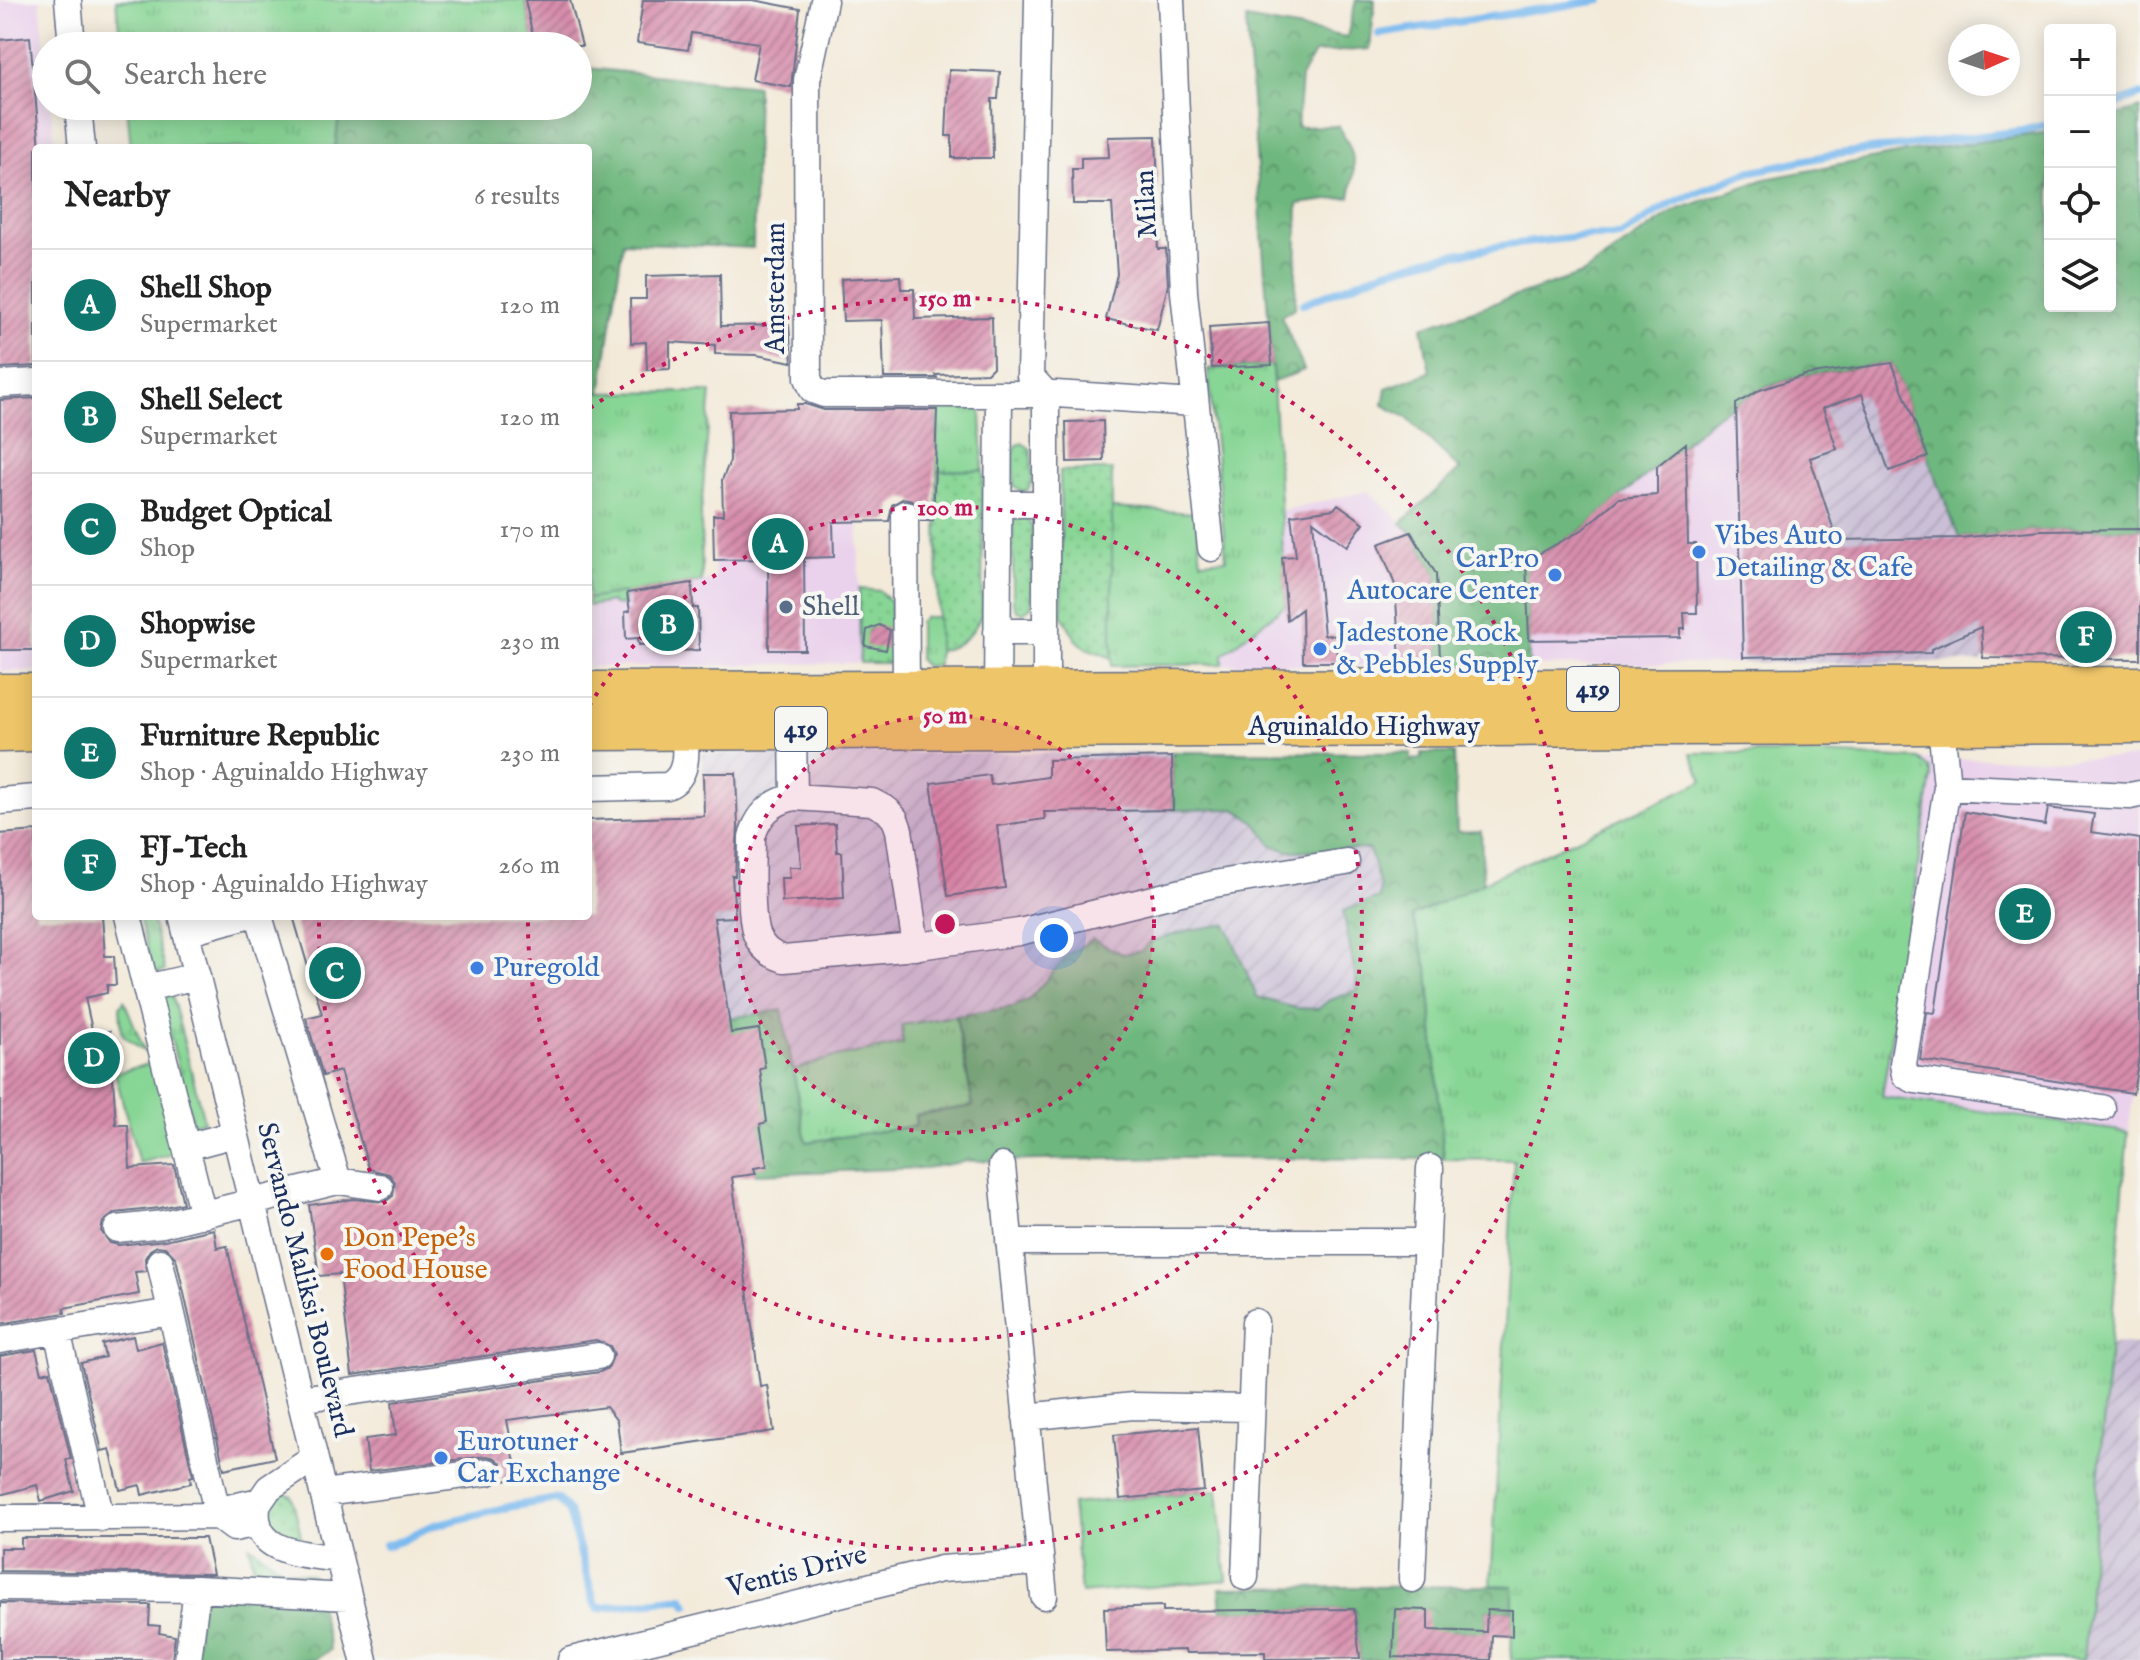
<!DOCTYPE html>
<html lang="en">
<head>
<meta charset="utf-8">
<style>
	:root { --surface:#fff; --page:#f6f6f6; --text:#222; --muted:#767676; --line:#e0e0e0; --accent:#0f766e }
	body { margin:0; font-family:"IM FELL English",serif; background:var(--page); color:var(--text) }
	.controls { position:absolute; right:24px; top:24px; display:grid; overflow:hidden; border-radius:8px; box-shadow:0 4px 20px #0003 }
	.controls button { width:72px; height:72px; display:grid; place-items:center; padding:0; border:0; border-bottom:2px solid var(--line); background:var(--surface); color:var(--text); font:40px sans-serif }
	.compass { position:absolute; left:1948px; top:24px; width:72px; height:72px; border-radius:50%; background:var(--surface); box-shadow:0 4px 20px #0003; rotate:87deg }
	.you { position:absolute; left:1054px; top:938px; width:28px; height:28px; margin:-20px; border:6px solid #fff; border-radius:50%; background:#1a73e8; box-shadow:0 0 0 12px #1a73e833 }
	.badge { display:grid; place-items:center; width:52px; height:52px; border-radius:50%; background:var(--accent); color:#fff; font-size:26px; font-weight:700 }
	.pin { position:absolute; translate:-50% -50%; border:4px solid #fff; box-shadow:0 2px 8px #0006 }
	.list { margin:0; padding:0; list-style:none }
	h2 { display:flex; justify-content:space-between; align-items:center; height:104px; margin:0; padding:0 32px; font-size:34px }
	h2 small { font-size:26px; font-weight:400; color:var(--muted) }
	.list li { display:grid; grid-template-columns:52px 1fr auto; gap:24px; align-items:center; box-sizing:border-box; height:112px; padding:0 32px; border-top:2px solid var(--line) }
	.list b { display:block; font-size:30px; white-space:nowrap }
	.list p { margin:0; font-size:26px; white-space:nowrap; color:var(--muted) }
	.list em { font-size:26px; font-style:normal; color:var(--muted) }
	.icon { flex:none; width:44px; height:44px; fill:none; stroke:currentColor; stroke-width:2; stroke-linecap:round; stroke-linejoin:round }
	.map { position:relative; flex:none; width:2140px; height:1660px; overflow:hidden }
	.search { position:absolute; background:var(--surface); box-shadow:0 4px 20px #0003; left:32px; top:32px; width:560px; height:88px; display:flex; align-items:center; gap:20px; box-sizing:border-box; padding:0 28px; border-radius:44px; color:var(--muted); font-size:30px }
	.panel { position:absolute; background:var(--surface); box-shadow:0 4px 20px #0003; left:32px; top:144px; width:560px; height:776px; border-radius:8px }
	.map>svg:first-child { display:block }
	.built { fill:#ead1ec }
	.industrial { fill:url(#industrial-furrows) }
	.grass { fill:url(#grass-tufts); stroke:#52827a; stroke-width:2 }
	.forest { fill:url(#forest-crowns); stroke:#44736e; stroke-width:2 }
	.garden { fill:url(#garden-dots); stroke:#52827a; stroke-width:2 }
	.pitch { fill:#88d695; stroke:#52827a; stroke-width:2 }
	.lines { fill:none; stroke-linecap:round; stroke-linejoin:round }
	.stream { stroke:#7bbaef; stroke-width:8 }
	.building { fill:url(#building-hatch) }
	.minor-casing { stroke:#677089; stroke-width:29 }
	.highway-casing { stroke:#677089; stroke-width:43 }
	.minor { stroke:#fff; stroke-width:26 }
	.highway { stroke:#eec569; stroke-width:40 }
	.ring { fill:none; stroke:#c2185b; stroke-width:4; stroke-dasharray:4 8 }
	.shop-dot { fill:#3f7fe0; stroke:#f6f6f2; stroke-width:3 }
	.service-dot { fill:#5c6f8a; stroke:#f6f6f2; stroke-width:3 }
	.food-dot { fill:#e8710a; stroke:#f6f6f2; stroke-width:3 }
	.labels { text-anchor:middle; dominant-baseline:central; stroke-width:8; stroke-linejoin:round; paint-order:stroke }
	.shield { fill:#f6f6f2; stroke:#5d6b8a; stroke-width:2 }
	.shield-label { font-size:26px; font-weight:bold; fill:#1b2f5e }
	.street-label { font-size:28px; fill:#1b2f5e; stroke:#f6f6f2 }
	.shop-label { font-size:28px; fill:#366cbe; stroke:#f6f6f2; text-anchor:start }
	.service-label { font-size:28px; fill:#4e5e75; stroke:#f6f6f2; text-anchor:start }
	.food-label { font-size:28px; fill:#c56008; stroke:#f6f6f2; text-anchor:start }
	.centre { fill:#c2185b; stroke:#f6f6f2; stroke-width:4 }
	.ring-label { font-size:24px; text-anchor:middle; font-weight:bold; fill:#c2185b; stroke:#f6f6f2; stroke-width:8; stroke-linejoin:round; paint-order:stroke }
</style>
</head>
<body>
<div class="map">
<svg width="2140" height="1660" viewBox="0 0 2140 1660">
	<defs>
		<pattern id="industrial-furrows" width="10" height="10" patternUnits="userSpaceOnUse" patternTransform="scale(2)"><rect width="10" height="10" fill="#cabfd6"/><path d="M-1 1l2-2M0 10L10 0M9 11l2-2" fill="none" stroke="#ada4ba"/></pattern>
		<pattern id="grass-tufts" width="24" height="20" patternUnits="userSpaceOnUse" patternTransform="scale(2)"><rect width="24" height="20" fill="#88d695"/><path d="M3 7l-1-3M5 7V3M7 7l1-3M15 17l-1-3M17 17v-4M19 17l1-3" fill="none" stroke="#75b883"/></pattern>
		<pattern id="forest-crowns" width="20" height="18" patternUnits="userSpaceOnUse" patternTransform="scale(2)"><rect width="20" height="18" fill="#6eb77e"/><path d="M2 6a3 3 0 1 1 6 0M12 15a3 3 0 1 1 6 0" fill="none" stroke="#5a956a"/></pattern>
		<pattern id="garden-dots" width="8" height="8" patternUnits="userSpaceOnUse" patternTransform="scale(2)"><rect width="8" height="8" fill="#88d695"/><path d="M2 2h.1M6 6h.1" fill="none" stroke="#75b883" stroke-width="1.8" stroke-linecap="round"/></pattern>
		<pattern id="building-hatch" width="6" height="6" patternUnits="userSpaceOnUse" patternTransform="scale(2)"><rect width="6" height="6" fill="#d78dac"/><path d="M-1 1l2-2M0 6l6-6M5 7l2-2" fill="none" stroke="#ae748f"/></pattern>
	</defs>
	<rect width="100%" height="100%" fill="#f6f6f2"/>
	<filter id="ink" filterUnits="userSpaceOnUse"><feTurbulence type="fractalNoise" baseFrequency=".0125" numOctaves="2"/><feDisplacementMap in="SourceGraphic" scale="16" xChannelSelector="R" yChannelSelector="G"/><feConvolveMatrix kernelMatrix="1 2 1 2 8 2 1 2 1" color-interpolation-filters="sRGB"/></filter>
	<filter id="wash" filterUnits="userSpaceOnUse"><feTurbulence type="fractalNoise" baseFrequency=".006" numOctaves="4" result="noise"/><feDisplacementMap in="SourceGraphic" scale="32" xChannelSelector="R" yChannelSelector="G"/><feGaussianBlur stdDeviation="1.8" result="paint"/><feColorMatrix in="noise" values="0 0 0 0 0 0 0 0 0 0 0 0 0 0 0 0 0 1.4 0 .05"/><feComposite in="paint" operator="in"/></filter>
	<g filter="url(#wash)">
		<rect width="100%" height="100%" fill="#f3ead9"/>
		<path class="built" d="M0,0H40L46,59V106H51L55,148H36V671H0Z
			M1736,404L1743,663L1529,666L1526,561L1582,530L1717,415Z
			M1369,491L1411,532L1436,574L1440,667L1223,664V655L1286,605L1279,511Z
			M858,512L860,663L588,667V599L715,580L713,515Z
			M2140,758V1051L2128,1132L1882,1097L1932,776L1930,769L1920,759Z"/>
		<path class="industrial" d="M1892,363L1979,592L1983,662L1743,663L1736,404L1761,389L1804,375Z
			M702,753H1365L1428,970L1444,1159L1177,1158L969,1161L925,1168L746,1137L711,903Z
			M2109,1343L2140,1344V1660H2083Z"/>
		<path class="grass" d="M116,0H525L535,46H399L348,41L347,46H121Z
			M127,106H340L335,148H131Z
			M1272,365L1286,605L1223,654V664L1112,666V508L1196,513L1201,561L1226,559L1208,369Z
			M711,392L701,512L702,582L588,599V393Z
			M937,408H976L981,411L983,470L937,471Z
			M925,617H938V665L925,666L919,660V622Z
			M1691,753H1800L1920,759L1930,769L1932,776L1882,1097L2128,1132L2083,1660H1511L1513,1586L1491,1585L1514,1160L1444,1159L1428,970L1412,915L1703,781Z
			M139,916H151L165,971L154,974Z
			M172,995L204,1121L193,1124L160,997Z
			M124,1000L145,1052L122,1034L120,1007Z
			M956,1016L973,1106L915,1115L917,1126L806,1142L793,1070L831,1058L903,1044L901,1025Z"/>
		<path class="forest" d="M1356,0H1375L1370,49L1315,53L1301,77L1297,127L1339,126C1356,156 1357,164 1350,197L1298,204L1295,308L1281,316L1304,370L1273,382L1246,19L1347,37Z
			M578,67L757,86L753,248L623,242L601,393H588V148H335L340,106H578Z
			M2140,108V529L2041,530L1959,538L1892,363L1804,375L1761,389L1717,415L1582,530L1527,561L1529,666L1440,667L1436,574L1411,532L1401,523L1460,469L1406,417L1383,405L1386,388L1430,372L1422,327L1582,274L1674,211L1765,179L1907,152L2050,132V306H2110V117Z
			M1172,752L1411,753V760L1421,759L1422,753H1454L1457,832L1481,831L1483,883L1412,916L1428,970L1444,1159L1177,1158L969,1161L925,1168L756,1174L746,1137L728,1018L782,1010L806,1142L916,1126L915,1115L973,1106L956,1016L1013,1007L1028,1000L1069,954L1092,939L1122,954L1141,951L1150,942L1190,930L1226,924L1257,997L1295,1008L1318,1009L1328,1001L1358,990L1343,911L1379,898L1380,886L1369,849L1288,851L1272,845L1254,821L1235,809L1173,810Z
			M204,1583L314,1584L330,1650L314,1660H194Z
			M1513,1586V1611L1487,1610L1486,1632L1453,1631L1451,1660H1360L1354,1609L1222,1611L1220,1588Z"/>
		<path class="garden" d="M1022,443L1031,449L1032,481L1028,490L1022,492L1014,486L1013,454L1017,445Z
			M983,470L982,614C973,634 961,647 938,651L937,471Z
			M1112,470V658L1086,648L1076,639L1062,615L1060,471Z
			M1022,516L1027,518L1032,528V602L1031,607L1023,613L1017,611L1013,602V522Z
			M859,589L880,591L890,602L892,663H860Z
			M623,593L624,606L613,605L612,602L588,606V599Z
			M284,1492L292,1496L301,1536L299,1540L286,1542L268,1522L270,1504Z
			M249,1545L283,1569L313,1575L314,1584L257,1583Z"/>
		<path class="pitch" d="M167,1059L190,1149L139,1163L115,1073Z
			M1218,1490L1227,1580L1081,1593L1072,1504Z"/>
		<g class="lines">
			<path class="stream" d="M1379,34L1601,0
				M2110,106L2140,95
				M1303,304L1385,271L1434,258L1507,245L1585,236H1620L1670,204L1748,172L1831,155L2022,131L2050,124
				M386,1545C405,1543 417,1530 435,1525L513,1506L558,1499L569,1512L594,1602L598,1608L683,1598L687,1605"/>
		</g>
		<g id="blocks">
			<path class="building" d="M525,0H570L582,46H535Z
				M643,0H753L800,9L791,87L752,80L759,43L691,33L688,50L637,43Z
				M30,37L40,148H36V366L0,368V40Z
				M949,70L1000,72L998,99H992L993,158H952V136H946Z
				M1156,136L1158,191L1144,230H1157L1158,249H1166L1168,285L1157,330L1106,319L1117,274L1112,204H1073L1072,169H1081V158L1109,157L1108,137Z
				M720,274L721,326L789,325L792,362L757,355L715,354V345L670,342V369L647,370L646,342L631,343L630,299H646V276Z
				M900,276L901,289H914L915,319L992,317L993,367L987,373L936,375L937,378H884L882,320L843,321L841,279Z
				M1269,323L1272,365L1212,368L1209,327Z
				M1892,363L1928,457L1889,471L1862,394L1823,408L1837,449L1810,458L1837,540L1958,538L2041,530L2140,529V659L1983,658L1981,627L1931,649V653L1743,657L1736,404L1760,390L1805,375Z
				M36,398V650H0V400Z
				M797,404H805L824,410H937L933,520H921L918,505L912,500L904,498L892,505L889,521L833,522L834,557L804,558L805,650H769L768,559L714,560L713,515H723L722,480L730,461L729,411L797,409Z
				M1103,421L1104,461L1067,462L1066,422Z
				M1686,443L1688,544H1696L1697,613H1684L1685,629H1680V638L1529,640L1526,561L1582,530L1619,498L1657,495V466Z
				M1338,504L1364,523L1347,546L1313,521L1324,635H1336L1337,662H1303L1302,609L1287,620L1282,557L1296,556L1291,515L1334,509Z
				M1411,532L1436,574L1440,658L1400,660L1395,585L1379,544Z
				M692,583L693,608H698L699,650L654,652V644L639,645L638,638L626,639L625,612L630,611L627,593Z
				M879,625L890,630L886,650L865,646L867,630Z
				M1172,757L1173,810L1044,812L1045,819L997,826L1005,888L948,896L931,783L989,775L991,785L1048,777V760Z
				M703,773H736L738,827L735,876H732L735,917L714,918L731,1033L759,1029L765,1068L760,1069L767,1122L760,1124L767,1166L754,1168L756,1174L732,1177L760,1386L767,1385L774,1431L621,1453L617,1421L606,1407L507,1420L518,1479L501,1481L504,1471L501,1463L495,1458L487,1456L369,1471L365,1439L396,1435L392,1402L600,1372L608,1368L614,1354L610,1346L596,1340L352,1375L340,1274L319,1276L309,1205L353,1199L385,1202L393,1196L395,1182L389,1174L369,1169L340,1071L323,1076L306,1018L322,1014L293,916H588V820L704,816Z
				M2048,808L2094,814L2091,832L2140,839V1051L2133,1093L1920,1060L1927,1012L1935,1013L1965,812L2045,825Z
				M835,824L837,852H842L844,898L782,902L781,878H790L789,867H801L798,826Z
				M36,831V916H102L105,956H114L116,985H107V993L85,998L93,1034L110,1031L116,1125H128L130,1168L174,1165L183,1203L160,1208L115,1213L103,1222L101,1231L110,1243L119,1245L165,1240L214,1229L217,1248L227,1246L275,1458L224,1469L176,1258L165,1247L157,1246L150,1250L145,1258L146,1271L135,1272L139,1294L64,1308L65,1313L0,1324V834Z
				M133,1336L136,1349L162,1342L193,1476L190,1477L191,1483L142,1495L140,1485L120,1490L110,1449L102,1451L81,1363L105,1357L102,1344Z
				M36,1350L42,1373L50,1371L71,1459L66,1460L74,1491L41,1501L37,1485L0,1495V1356Z
				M1198,1427L1204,1491L1120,1499L1114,1435Z
				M21,1538H205L213,1574L0,1571V1548H21Z
				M0,1603L150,1605L149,1625L160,1626L159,1633L175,1636L172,1660H0Z
				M1163,1606V1611L1354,1609L1360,1658L1265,1659V1652L1186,1653L1185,1650L1106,1652L1104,1608Z
				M1395,1609L1428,1610V1630L1486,1632L1487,1610L1512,1611V1636L1492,1635L1491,1660L1393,1657Z"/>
		</g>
	</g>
	<g filter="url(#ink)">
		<use href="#blocks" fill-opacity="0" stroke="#677089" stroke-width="2"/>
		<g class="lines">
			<g class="minor-casing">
				<path id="minor" d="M68,0L72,46
					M1038,0L1030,376L1046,394V706
					M1171,0L1184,292L1211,548
					M824,1L807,80L808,378L813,390L824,394H1056L1195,403
					M78,106L82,148
					M0,384L36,382
					M999,504H1045
					M905,514L906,691
					M997,632H1045
					M997,706L999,394
					M1941,724L1947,787L2130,796L2140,794
					M793,729L794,797
					M1947,787L1903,1064L1905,1075L1915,1080L2102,1108
					M588,788L667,786C693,776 684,740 684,717
					M0,801L36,798
					M128,916L203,1215
					M182,916L364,1660
					M186,932L244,916
					M916,947L899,830L895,819L887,810L872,802L794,797C771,802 758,815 752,837C752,863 749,912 756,934C761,948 771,955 784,959L904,948L1019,932L1214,884L1346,862
					M146,988L197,976
					M186,1147L235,1134
					M1002,1166L1044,1596
					M338,1181L380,1187
					M117,1229L163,1224L338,1181L259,916
					M1009,1242H1427
					M160,1262L218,1516L234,1528L258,1523
					M57,1331L101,1518
					M0,1340L171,1312
					M300,1399L598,1356
					M1026,1417L1133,1406L1251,1408
					M323,1493L488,1472
					M257,1508C252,1555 307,1554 339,1559
					M0,1518L218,1516L229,1508L260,1501L269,1488L314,1458
					M1245,1577L1255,1322
					M1412,1579L1430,1168
					M0,1587L197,1589L348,1597
					M188,1660L197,1589
					M571,1660L941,1569L1040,1562"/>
			</g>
			<g class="highway-casing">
				<path id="highway" d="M588,692L2140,687
					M0,694H36
					M588,730L2140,723
					M0,732L36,731"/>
			</g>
			<use href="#minor" class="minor"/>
			<use href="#highway" class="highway"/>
		</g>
	</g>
	<circle cx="945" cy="924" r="209" fill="#c2185b" fill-opacity=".12"/>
	<g class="ring">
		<circle cx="945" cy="924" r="209"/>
		<path d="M589 706A417 417 0 1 1 528 917"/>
		<path d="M590 408A626 626 0 1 1 319 919"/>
	</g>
	<g class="shop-dot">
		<circle cx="1699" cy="552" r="8"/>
		<circle cx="1555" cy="575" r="8"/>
		<circle cx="1320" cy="649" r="8"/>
		<circle cx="477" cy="968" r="8"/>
		<circle cx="441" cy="1458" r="8"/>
	</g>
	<circle class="service-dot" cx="786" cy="607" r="8"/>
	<circle class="food-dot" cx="327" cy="1254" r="8"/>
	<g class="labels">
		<g class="shield">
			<rect x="1567" y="667" width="52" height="44" rx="6"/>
			<rect x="775" y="707" width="52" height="44" rx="6"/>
		</g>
		<g class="shield-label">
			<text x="1593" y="689">419</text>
			<text x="801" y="729">419</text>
		</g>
		<g class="street-label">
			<text transform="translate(1147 204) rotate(-93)">Milan</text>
			<text transform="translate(776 288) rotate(-90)">Amsterdam</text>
			<text x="1364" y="727">Aguinaldo Highway</text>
			<text transform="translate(304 1280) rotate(76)">Servando Maliksi Boulevard</text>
			<text transform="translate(797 1572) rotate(-14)">Ventis Drive</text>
		</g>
		<g class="shop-label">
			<text x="1715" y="536">Vibes Auto<tspan x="1715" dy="32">Detailing &amp; Cafe</tspan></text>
			<text x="1539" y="559" text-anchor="end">CarPro<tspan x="1539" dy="32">Autocare Center</tspan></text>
			<text x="1336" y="633">Jadestone Rock<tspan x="1336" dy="32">&amp; Pebbles Supply</tspan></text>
			<text x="493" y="968">Puregold</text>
			<text x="457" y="1442">Eurotuner<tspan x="457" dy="32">Car Exchange</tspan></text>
		</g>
		<g class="service-label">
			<text x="802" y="607">Shell</text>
		</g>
		<g class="food-label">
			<text x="343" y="1238">Don Pepe's<tspan x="343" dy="32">Food House</tspan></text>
		</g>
	</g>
	<circle cx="945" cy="924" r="12" class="centre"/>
	<g class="ring-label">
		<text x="945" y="306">150 m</text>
		<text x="945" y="515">100 m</text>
		<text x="945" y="723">50 m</text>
	</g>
</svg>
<div class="controls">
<button>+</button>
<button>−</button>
<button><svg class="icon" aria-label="locate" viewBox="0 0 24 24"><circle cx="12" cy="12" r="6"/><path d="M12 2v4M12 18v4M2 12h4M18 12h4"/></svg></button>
<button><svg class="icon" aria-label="layers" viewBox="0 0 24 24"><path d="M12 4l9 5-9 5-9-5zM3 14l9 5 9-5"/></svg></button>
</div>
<svg class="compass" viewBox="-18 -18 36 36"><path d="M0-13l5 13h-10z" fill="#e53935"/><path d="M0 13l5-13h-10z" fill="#767676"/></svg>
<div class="you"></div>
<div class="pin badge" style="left:778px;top:544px">A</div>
<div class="pin badge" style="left:668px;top:625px">B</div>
<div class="pin badge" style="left:335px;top:973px">C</div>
<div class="pin badge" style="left:94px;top:1058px">D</div>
<div class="pin badge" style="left:2025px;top:914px">E</div>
<div class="pin badge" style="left:2086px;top:637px">F</div>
<div class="search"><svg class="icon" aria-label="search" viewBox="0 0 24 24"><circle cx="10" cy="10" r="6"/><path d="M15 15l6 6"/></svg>Search here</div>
<section class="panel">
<h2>Nearby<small>6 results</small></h2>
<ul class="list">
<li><span class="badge">A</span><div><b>Shell Shop</b><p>Supermarket</p></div><em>120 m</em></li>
<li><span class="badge">B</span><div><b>Shell Select</b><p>Supermarket</p></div><em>120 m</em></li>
<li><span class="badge">C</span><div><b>Budget Optical</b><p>Shop</p></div><em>170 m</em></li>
<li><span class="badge">D</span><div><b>Shopwise</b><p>Supermarket</p></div><em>230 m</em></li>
<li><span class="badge">E</span><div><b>Furniture Republic</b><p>Shop · Aguinaldo Highway</p></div><em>230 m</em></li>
<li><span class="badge">F</span><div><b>FJ-Tech</b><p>Shop · Aguinaldo Highway</p></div><em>260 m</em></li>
</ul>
</section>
</div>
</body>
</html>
